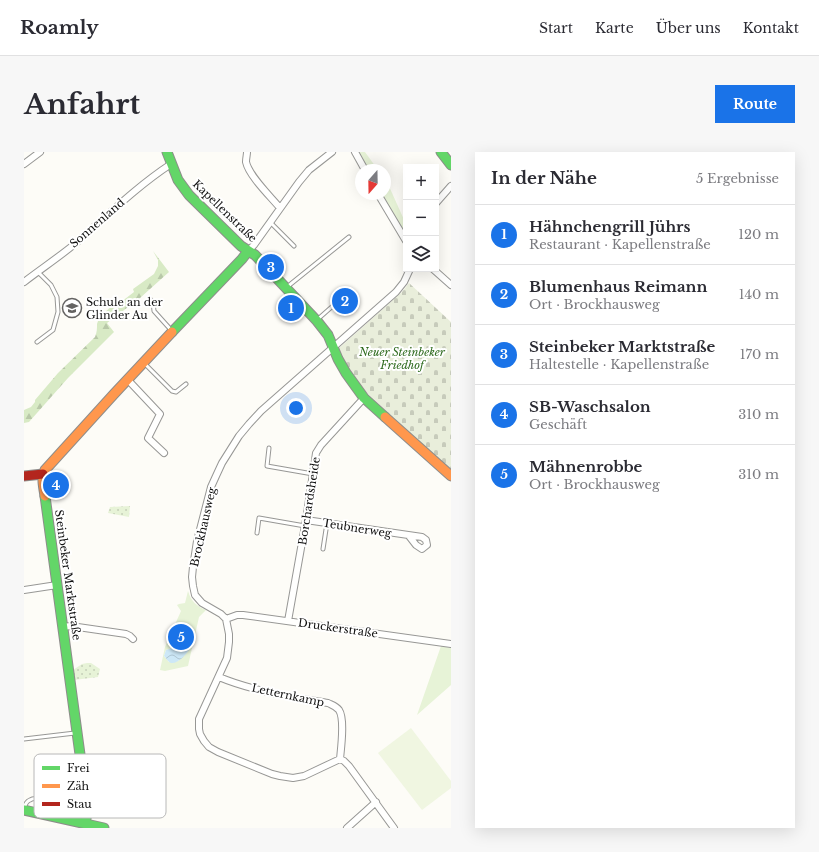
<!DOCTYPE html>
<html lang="de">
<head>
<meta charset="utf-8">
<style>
	:root { --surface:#fff; --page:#f7f7f7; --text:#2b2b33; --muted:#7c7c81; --line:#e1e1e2; --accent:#1a73e8 }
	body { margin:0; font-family:"Libre Baskerville",serif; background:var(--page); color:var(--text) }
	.controls { position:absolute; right:12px; top:12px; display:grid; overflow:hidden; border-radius:0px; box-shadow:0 4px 16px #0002 }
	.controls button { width:36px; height:36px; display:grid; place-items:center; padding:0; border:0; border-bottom:1px solid var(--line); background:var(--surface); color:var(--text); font:20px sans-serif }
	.compass { position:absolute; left:331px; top:12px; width:36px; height:36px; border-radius:50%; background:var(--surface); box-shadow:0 4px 16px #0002; rotate:200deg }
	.you { position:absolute; left:272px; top:256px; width:14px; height:14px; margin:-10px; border:3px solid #fff; border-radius:50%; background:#1a73e8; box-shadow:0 0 0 6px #1a73e833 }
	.badge { display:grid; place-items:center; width:26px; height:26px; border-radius:50%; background:var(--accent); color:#fff; font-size:13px; font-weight:700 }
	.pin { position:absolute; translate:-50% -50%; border:2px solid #fff; box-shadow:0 1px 4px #0006 }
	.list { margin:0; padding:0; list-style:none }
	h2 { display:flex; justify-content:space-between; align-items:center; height:52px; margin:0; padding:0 16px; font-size:17px }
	h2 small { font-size:13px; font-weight:400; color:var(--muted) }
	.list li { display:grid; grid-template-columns:26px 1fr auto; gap:12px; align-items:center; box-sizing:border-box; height:60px; padding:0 16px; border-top:1px solid var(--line) }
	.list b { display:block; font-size:15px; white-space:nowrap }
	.list p { margin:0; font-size:13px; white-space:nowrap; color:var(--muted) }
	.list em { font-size:13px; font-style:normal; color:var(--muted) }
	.icon { flex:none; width:22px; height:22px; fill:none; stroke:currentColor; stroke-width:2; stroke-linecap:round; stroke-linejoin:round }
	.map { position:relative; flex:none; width:427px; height:676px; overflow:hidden; border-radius:0px }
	header { display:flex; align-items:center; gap:24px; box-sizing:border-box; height:56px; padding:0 20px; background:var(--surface); border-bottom:1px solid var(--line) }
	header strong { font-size:19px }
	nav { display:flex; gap:22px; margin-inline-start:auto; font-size:14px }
	.intro { display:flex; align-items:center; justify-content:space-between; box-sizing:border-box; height:96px; padding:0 24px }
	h1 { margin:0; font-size:28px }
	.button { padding:10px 18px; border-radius:0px; background:var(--accent); color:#fff; font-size:14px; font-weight:700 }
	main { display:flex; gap:24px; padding:0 24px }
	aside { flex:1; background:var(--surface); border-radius:0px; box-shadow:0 4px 16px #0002 }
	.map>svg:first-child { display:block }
	.grass { fill:#e7f3d7; fill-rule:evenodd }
	.forest { fill:url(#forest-firs) }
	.cemetery { fill:url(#cemetery-stones) }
	.park { fill:url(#park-dots) }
	.pitch { fill:#f0f6e1 }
	.water { fill:url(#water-waves) }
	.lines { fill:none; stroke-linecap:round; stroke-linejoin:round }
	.lane-casing { stroke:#979795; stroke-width:5 }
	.street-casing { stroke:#979795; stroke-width:8 }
	.fast-casing { stroke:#8e8d8b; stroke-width:11 }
	.slow-casing { stroke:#8e8d8b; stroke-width:11 }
	.jam-casing { stroke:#8e8d8b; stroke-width:11 }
	.lane { stroke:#fffffe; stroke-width:3 }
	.street { stroke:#fffffe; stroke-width:6 }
	.fast { stroke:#63d668; stroke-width:9 }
	.slow { stroke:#ff974d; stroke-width:9 }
	.jam { stroke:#b3261e; stroke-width:9 }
	.labels { text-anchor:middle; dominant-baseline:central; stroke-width:4; stroke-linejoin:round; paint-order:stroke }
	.street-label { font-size:11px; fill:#111; stroke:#fff }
	.poi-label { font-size:11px; fill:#111; stroke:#fff; text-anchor:start }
	.park-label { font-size:11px; font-style:italic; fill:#2f6b1f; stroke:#fff }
	.key { fill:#fff; stroke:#b8b8b8; stroke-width:1 }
	.key-label { font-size:11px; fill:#111 }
</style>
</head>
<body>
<header>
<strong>Roamly</strong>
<nav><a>Start</a><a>Karte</a><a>Über uns</a><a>Kontakt</a></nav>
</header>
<div class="intro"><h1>Anfahrt</h1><a class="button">Route</a></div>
<main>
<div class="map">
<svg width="427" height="676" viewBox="0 0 427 676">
	<defs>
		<pattern id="forest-firs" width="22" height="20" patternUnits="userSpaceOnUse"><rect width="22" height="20" fill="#d8eac5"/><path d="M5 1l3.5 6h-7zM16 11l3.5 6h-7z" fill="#b8c8a8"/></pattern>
		<pattern id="cemetery-stones" width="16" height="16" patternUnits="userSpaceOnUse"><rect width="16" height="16" fill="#e9eedb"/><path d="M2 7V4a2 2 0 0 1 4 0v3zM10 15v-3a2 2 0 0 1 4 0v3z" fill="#c7cbbb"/></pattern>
		<pattern id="park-dots" width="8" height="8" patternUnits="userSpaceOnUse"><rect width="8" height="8" fill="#e7f3d7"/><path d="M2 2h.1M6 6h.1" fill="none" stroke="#c5cfb8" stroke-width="1.8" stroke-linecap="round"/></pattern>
		<pattern id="water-waves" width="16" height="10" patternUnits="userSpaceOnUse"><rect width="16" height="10" fill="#cde8f7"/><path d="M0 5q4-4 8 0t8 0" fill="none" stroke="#afc6d3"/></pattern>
	</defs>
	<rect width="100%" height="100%" fill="#fdfcf7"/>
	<path class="grass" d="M334,0H341L354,18H344Z
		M361,28L364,32L381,70L382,76L381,77H379L358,42H361Z
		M164,439C167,449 172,454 182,458L175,465L164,514L141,519L136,518L141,495L157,459L153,453L155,452L161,451ZM166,480L164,492V499L154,509L145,510L140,504L142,498L148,496L150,489Z
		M417,494L427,496V533L393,563Z"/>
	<path class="forest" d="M129,99L145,120L116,146L83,171L90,180L44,226L5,270L0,271V258L7,255L11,250V248L34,221L71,185C73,180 73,177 73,172C75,162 88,155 95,149L97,150L110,140L109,137L130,122L134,114V108Z"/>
	<path class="cemetery" d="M385,131L427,170V317L379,275L340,238L331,227L314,197L378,140Z"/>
	<path class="park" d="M106,354L105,365L84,361L86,355Z
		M63,511H67L76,517L74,525L50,528L49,518L58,512Z"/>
	<path class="pitch" d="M387,576L427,629V636L398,658L354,601Z"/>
	<path class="water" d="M159,475L166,480L164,492L166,496C163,502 154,512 147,511C144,510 142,506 140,504L142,498L148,496L150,489L148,485L156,476Z"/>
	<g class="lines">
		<g class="lane-casing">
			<path id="lane" d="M246,70L270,94
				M263,135L325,85
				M125,146L129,150L130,159L148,179
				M294,167L311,152
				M13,190L29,178L34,160L33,145L27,133L14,120
				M121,212L148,239L152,240L162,232
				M245,296L243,314L289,322
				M233,381L235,366L281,374
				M299,397L303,371
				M0,587L51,581
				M60,619L95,614
				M0,656C1,653 3,649 6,648C10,645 22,647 25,651C28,654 29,659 31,663"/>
		</g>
		<g class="street-casing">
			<path id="street" d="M223,0C223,3 222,6 222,10C225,24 247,45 256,56
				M331,0L341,18
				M0,12L16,0
				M354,42L382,89
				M412,51L427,34
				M224,99L230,93L275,30L285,18L308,0
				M409,117L427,133
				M0,130C17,117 35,105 52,91C83,64 112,35 147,12
				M104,228L136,262L124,286L140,301
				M282,368L398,385L402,388L403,393L398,397L392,393L385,384
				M0,438L33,433
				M202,467L213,463H219L427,492
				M264,469L282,368L292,301L297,293L340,246
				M38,475L47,474L102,482L106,484L109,487
				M195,525C228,539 269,545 304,551C308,553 312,554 315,558C321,567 317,596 316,607
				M316,607L280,624L269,626L256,624L248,622L194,600L185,595L180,589L176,582L175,577V567L203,506L205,490V482L202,467L197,462L178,451L171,443L169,434L168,425L169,415L173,389L187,335L192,324L198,311L215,284L225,272L237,259L372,140L380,130L386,117
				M316,607L320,609L325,614L370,676
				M323,676L352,650"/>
		</g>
		<g class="fast-casing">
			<path id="fast" d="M143,0L154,28L165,43L217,94L231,103L293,169L304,183L314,207L322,221L340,246L361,265
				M417,0L427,13
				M148,180L218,107L224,99
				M21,344L63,654V661L61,672
				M0,658L80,676"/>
		</g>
		<g class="slow-casing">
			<path id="slow" d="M361,265L427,324
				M21,344C20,336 17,326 21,318L90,242L148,180"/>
		</g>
		<g class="jam-casing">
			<path id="jam" d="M0,324L19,322"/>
		</g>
		<use href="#lane" class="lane"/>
		<use href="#street" class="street"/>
		<use href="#fast" class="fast"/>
		<use href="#slow" class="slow"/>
		<use href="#jam" class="jam"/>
	</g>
	<defs>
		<g id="school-ring" transform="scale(1)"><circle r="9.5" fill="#fff" stroke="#646362" stroke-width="1.5"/><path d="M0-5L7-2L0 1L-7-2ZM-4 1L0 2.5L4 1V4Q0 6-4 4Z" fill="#646362"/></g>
	</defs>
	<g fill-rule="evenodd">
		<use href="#school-ring" x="48" y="156"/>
	</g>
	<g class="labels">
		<g class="street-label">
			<text transform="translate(201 59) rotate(44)">Kapellenstraße</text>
			<text transform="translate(73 71) rotate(-41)">Sonnenland</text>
			<text transform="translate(285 349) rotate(-81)">Borchardsheide</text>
			<text transform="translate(179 375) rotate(-77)">Brockhausweg</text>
			<text transform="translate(333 376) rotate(9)">Teubnerweg</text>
			<text transform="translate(44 423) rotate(82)">Steinbeker Marktstraße</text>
			<text transform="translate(314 476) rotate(8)">Druckerstraße</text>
			<text transform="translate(264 543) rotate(12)">Letternkamp</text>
		</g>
		<g class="poi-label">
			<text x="62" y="150">Schule an der<tspan x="62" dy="13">Glinder Au</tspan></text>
		</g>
		<g class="park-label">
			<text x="378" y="200">Neuer Steinbeker<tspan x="378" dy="13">Friedhof</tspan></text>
		</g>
	</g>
	<rect x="10" y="602" width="132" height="64" rx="6" class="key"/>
	<rect x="18" y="614" width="18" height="4" fill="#63d668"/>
	<rect x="18" y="632" width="18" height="4" fill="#ff974d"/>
	<rect x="18" y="650" width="18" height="4" fill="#b3261e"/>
	<g class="key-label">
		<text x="43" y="620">Frei</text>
		<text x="43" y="638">Zäh</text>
		<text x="43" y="656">Stau</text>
	</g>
</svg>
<div class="controls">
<button>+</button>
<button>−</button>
<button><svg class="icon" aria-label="layers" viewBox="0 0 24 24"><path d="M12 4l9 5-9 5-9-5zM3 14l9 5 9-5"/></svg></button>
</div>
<svg class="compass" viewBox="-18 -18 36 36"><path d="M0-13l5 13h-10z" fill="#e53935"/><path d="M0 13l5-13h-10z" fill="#7c7c81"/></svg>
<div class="you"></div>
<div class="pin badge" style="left:267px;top:156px">1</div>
<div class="pin badge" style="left:321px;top:149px">2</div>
<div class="pin badge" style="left:247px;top:115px">3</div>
<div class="pin badge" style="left:32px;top:333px">4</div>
<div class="pin badge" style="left:157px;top:485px">5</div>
</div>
<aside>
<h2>In der Nähe<small>5 Ergebnisse</small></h2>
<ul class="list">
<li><span class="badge">1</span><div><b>Hähnchengrill Jührs</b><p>Restaurant · Kapellenstraße</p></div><em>120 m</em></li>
<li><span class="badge">2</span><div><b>Blumenhaus Reimann</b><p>Ort · Brockhausweg</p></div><em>140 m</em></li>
<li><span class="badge">3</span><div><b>Steinbeker Marktstraße</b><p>Haltestelle · Kapellenstraße</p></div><em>170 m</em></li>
<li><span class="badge">4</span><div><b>SB-Waschsalon</b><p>Geschäft</p></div><em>310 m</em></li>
<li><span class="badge">5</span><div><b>Mähnenrobbe</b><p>Ort · Brockhausweg</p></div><em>310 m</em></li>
</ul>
</aside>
</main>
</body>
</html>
